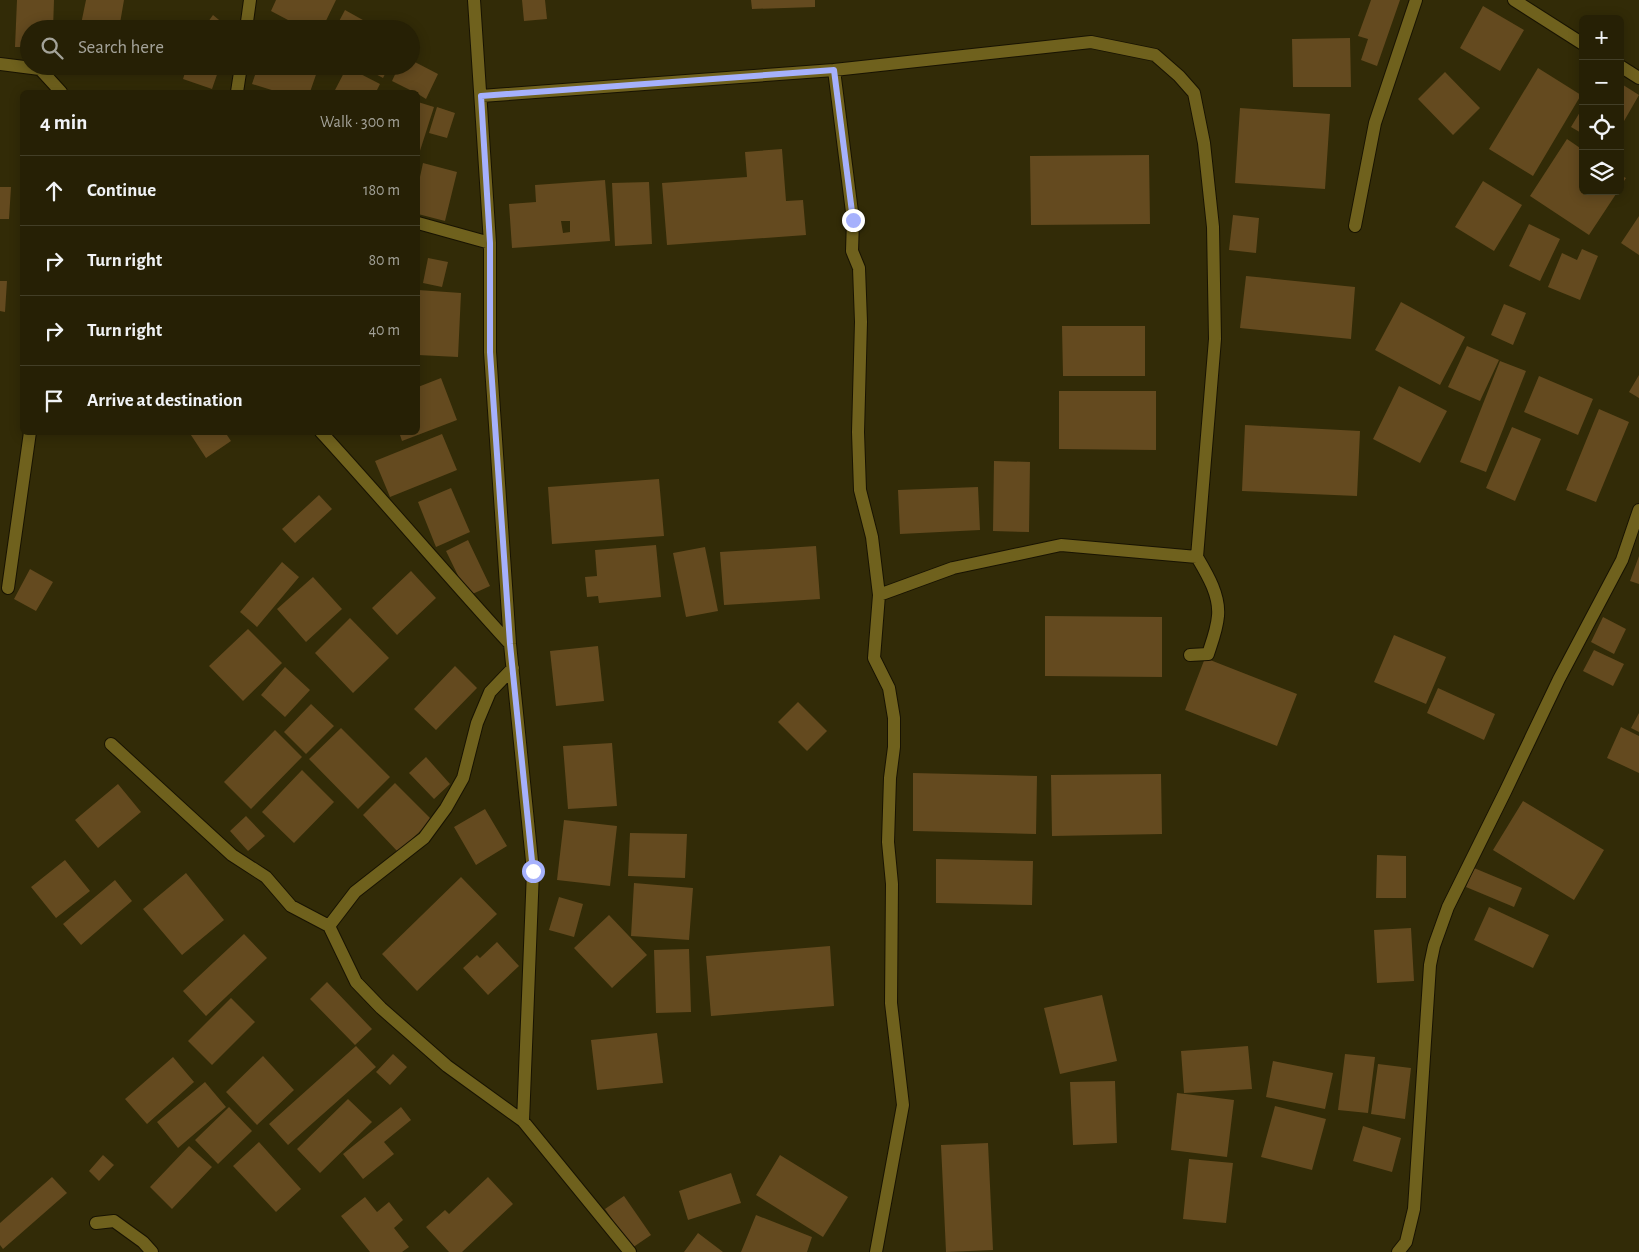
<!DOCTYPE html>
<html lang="en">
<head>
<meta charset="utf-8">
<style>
	:root { --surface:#262005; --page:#322d13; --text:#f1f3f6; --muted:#a4a39a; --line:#423e27 }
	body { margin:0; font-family:"Alegreya Sans",sans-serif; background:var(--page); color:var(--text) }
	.controls { position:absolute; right:15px; top:15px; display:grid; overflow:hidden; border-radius:8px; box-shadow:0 2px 12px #0003 }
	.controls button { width:45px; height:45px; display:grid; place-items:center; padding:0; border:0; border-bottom:1px solid var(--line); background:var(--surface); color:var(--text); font:25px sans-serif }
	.stop { position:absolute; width:15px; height:15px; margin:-11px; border:4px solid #a6b1fc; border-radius:50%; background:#fff }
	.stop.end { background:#a6b1fc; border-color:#fff; box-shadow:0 1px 5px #0008 }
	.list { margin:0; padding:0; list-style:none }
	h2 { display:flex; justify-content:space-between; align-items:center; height:65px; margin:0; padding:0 20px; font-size:21px }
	h2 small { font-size:16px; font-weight:400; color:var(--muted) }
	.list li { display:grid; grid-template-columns:32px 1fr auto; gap:15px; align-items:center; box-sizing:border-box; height:70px; padding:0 20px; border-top:1px solid var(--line) }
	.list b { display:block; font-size:19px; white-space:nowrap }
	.list em { font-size:16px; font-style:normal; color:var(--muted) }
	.icon { flex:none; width:28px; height:28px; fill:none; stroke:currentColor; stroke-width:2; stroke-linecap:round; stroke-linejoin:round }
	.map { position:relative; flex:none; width:1639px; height:1252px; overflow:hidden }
	.search { position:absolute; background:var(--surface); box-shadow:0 2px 12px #0003; left:20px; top:20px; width:400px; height:55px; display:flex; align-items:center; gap:12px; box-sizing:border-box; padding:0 18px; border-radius:28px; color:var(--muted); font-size:19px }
	.panel { position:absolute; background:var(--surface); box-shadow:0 2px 12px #0003; left:20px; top:90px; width:400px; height:345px; border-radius:8px }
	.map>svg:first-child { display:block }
	.building { fill:#644a1f; fill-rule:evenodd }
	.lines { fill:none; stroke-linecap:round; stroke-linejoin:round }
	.street-casing { stroke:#181302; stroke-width:14 }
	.street { stroke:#6f611d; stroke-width:12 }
	.route { stroke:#a6b1fc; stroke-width:6 }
</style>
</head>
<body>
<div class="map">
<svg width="1639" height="1252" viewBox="0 0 1639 1252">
	<rect width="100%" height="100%" fill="#322b07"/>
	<path class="building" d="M17,0H54L53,29H29V47H15Z
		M86,0H124L119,29H80Z
		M276,0H336L322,29H305L271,11Z
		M522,0H545L547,19L524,21Z
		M751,0H815V7L752,9Z
		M1371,0H1400L1377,66L1361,60L1368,39L1358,36Z
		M1483,6L1524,30L1500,71L1460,48Z
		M345,10L379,29H335Z
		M213,15L230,29H203Z
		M1350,38L1351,87H1293L1292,39Z
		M411,60L438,74L426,99L418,94V92H414L392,81L399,66H411Z
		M140,66H170L168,73Z
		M187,66H220L212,89L183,79Z
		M258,66H319L310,92H278L252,84Z
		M361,66H389L383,78Z
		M347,67L380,84L376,92H334Z
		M1538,68L1581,95L1533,176L1489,149Z
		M1445,72L1480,108L1453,135L1418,99Z
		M1620,83L1639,95L1620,128Z
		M418,102L434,107L418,157Z
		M437,107L455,113L447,138L429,133Z
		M1583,107V134L1571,127Z
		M1240,108L1330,114L1325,189L1235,183Z
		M1567,139L1583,150V191H1618L1589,235L1530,196Z
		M782,149L786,201L803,200L806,235L667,245L662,183L747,177L745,152Z
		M1149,155L1150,224L1031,225L1030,156Z
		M423,163L457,172L445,221L418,214V186Z
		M1620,175L1626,178L1620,187Z
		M605,180L610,241L512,248L509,204L536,202L535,185ZM561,221H570V232L563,233Z
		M1483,181L1522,205L1494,251L1455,227Z
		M649,182L652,244L615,246L612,183Z
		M0,187H11L9,219H0Z
		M1233,215L1259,218L1256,253L1229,250Z
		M1639,216V255L1621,243Z
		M1529,224L1560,239L1540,281L1509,266Z
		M1582,249L1598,256L1580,300L1548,287L1562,253L1577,260Z
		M428,258L448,262L442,287L423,283Z
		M1246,276L1355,287L1351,339L1240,328Z
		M0,281H7L5,312L0,311Z
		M418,290L461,293L458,357L418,355Z
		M1401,302L1465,337L1440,385L1375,350Z
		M1504,304L1526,313L1513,345L1491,335Z
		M1062,326H1145V376H1063Z
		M1467,346L1499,360L1480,401L1448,387Z
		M1500,361L1526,371L1486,472L1460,462Z
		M1639,375V398L1629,392Z
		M1539,376L1593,399L1578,435L1524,412Z
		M441,378L457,420L402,441L399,432H418V387Z
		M1399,386L1447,411L1420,463L1373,439Z
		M1059,391H1156V450L1059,449Z
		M1599,409L1629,422L1596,502L1566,490Z
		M1245,425L1360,431L1357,496L1242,491Z
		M1512,427L1541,439L1515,501L1486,488Z
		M189,432H225L231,441L206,458Z
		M442,434L457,470L390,497L375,461Z
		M994,461L1030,462L1029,532L993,531Z
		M659,479L664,536L552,544L548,487Z
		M978,487L980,530L900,534L898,490Z
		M451,488L470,532L436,547L418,502Z
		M319,495L332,509L295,543L282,529Z
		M468,540L490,586L468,596L446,551Z
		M656,545L661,597L599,603L598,596L587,597L585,577L597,576L595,550Z
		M816,546L820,599L724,605L720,552Z
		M705,547L718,611L686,617L673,553Z
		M1639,556V584L1630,581Z
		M282,562L299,577L257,627L240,612Z
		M30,569L53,582L36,611L14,599Z
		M411,571L436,598L397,635L372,608Z
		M313,577L342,609L306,642L277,609Z
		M1045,616L1162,617V677L1045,676Z
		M1603,617L1626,629L1614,654L1591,642Z
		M350,618L389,658L353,693L315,653Z
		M248,629L282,663L243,701L209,666Z
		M1394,635L1446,657L1426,704L1374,682Z
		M598,646L604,701L556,706L550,651Z
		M1594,650L1624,664L1613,686L1583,671Z
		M1205,658L1297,694L1277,746L1185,710Z
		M455,666L477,688L436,730L414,709Z
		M285,667L310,690L285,717L261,695Z
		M1438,688L1495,714L1484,740L1427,713Z
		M798,702L827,731L807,751L778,722Z
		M311,704L334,726L306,754L284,732Z
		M1639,713V732L1631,728Z
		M1621,727L1639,736V773L1607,758Z
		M341,728L390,777L358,809L309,759Z
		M275,730L302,757L251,809L224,782Z
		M612,743L617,806L568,809L563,746Z
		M426,757L450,784L434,799L409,773Z
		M302,770L334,802L294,843L262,812Z
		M913,773L1037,776L1036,834L913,831Z
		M1161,774L1162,834L1052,836L1051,775Z
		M395,783L432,820L398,852L363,815Z
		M118,784L141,812L98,848L75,820Z
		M1523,801L1604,850L1574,900L1493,850Z
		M485,809L507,846L476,865L454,827Z
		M246,816L265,836L248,851L230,831Z
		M564,820L617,826L610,886L557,880Z
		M630,833L687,834L685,878L628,876Z
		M1377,855L1406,856V898H1376Z
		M936,859L1033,861L1032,905L936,903Z
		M65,860L90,891L56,918L31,887Z
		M1474,868L1522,888L1514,907L1466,887Z
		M186,873L224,920L182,955L143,909Z
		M461,877L497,914L417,991L382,954Z
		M115,880L132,901L81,945L63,924Z
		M634,883L693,888L689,940L631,936Z
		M559,897L583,904L574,937L549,930Z
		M1489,907L1549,935L1533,968L1474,940Z
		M609,915L647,955L612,988L574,948Z
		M1411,928L1414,981L1377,983L1374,930Z
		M244,934L267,958L206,1016L183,991Z
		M497,942L519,966L488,995L463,968L477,955L480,958Z
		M830,946L834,1006L711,1016L706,956Z
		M689,949L691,1012L656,1013L654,950Z
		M327,982L372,1029L355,1045L310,999Z
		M1102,995L1117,1061L1060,1074L1044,1008Z
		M231,998L255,1022L212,1065L188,1041Z
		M657,1033L663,1083L597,1090L591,1040Z
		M356,1046L376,1067L288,1145L269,1124Z
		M1248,1046L1252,1089L1184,1093L1181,1051Z
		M393,1054L407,1067L390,1085L376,1072Z
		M1345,1054L1375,1057L1368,1113L1338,1110Z
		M263,1056L294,1090L257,1125L226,1092Z
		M173,1057L194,1082L147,1124L125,1099Z
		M1273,1061L1333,1073L1325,1109L1266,1097Z
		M1378,1064L1411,1068L1405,1119L1371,1114Z
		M1115,1081L1117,1143L1073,1145L1070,1082Z
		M205,1082L226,1107L178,1148L157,1122Z
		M1177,1093L1234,1100L1227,1157L1171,1150Z
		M348,1099L372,1122L320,1173L297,1149Z
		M1275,1106L1326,1119L1312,1170L1261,1157Z
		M229,1107L252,1131L218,1164L195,1140Z
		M401,1107L411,1120L384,1142L394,1154L363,1179L343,1154Z
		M1363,1126L1401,1138L1392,1172L1353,1161Z
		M259,1142L301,1189L276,1212L233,1166Z
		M988,1143L993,1250L946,1252L941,1145Z
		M189,1146L212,1167L172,1209L150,1187Z
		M103,1155L114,1165L99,1181L89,1171Z
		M780,1155L848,1197L823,1237L756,1195Z
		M1189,1159L1233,1163L1226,1223L1183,1219Z
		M731,1173L741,1203L688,1220L679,1191Z
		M52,1177L67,1193L3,1249L0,1245V1223Z
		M488,1177L513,1204L462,1252H449L426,1227L445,1210L449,1214Z
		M624,1196L651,1235L632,1248L605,1209Z
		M365,1197L377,1212L389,1202L403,1220L394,1228L409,1247L402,1252H370L341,1216Z
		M756,1215L812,1237L807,1252H741Z
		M698,1233L723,1252H684Z"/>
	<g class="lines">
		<g class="street-casing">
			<path id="street" d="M474,0L490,243V352L510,644L533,871L523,1121
				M1514,0L1583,44
				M246,29L250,0
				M0,64L40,69L61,92
				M1620,66L1639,78
				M834,70L853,220L852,251L859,268L861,322L858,432L860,490L872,537L879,595L874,658L889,688L894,718V747L890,778L888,842L892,884L891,1003L903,1105L876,1252
				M237,92L241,66
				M481,96L834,70L1091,42L1155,55L1179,76L1194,93L1204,143L1213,227L1215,339L1197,557C1207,574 1220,595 1218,616C1217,629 1212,642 1208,654L1190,655
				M418,223L490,243
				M1355,226L1375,123L1416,0
				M321,432C385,502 446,574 510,644
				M8,588L30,432
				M879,595L953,568L1061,545L1197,557
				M111,744L232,855L266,877L291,906L329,926L356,982L381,1008L447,1066L523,1121L630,1252
				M329,926L355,892L424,838L446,808L463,778L477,723L490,692L513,668
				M96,1223L114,1221L143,1242L152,1252
				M1398,1252L1406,1242L1414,1209L1430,965L1434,946L1448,907L1505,792L1559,679L1622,560L1639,510"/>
		</g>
		<use href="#street" class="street"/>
	</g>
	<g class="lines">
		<path class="route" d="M533,871L510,644L490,352V243L481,96L834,70L853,220"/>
	</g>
</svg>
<div class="controls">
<button>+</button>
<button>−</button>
<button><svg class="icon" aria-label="locate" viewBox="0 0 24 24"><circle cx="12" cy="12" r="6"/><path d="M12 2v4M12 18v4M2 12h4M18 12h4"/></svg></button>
<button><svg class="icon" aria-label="layers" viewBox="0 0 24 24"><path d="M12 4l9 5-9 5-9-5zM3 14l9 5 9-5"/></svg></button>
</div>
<div class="stop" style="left:533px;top:871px"></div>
<div class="stop end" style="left:853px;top:220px"></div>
<div class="search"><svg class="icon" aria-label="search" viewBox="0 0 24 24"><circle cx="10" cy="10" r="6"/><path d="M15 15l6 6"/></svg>Search here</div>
<section class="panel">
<h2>4 min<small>Walk · 300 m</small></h2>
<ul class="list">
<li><svg class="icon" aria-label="ahead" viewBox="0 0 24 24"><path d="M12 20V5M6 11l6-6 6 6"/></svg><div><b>Continue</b></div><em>180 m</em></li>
<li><svg class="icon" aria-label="right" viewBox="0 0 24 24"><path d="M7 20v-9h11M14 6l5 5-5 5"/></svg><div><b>Turn right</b></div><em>80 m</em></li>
<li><svg class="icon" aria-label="right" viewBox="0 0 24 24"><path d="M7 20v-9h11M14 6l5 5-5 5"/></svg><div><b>Turn right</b></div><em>40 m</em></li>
<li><svg class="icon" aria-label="arrive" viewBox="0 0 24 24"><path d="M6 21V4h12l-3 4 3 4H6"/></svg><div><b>Arrive at destination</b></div></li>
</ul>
</section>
</div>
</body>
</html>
